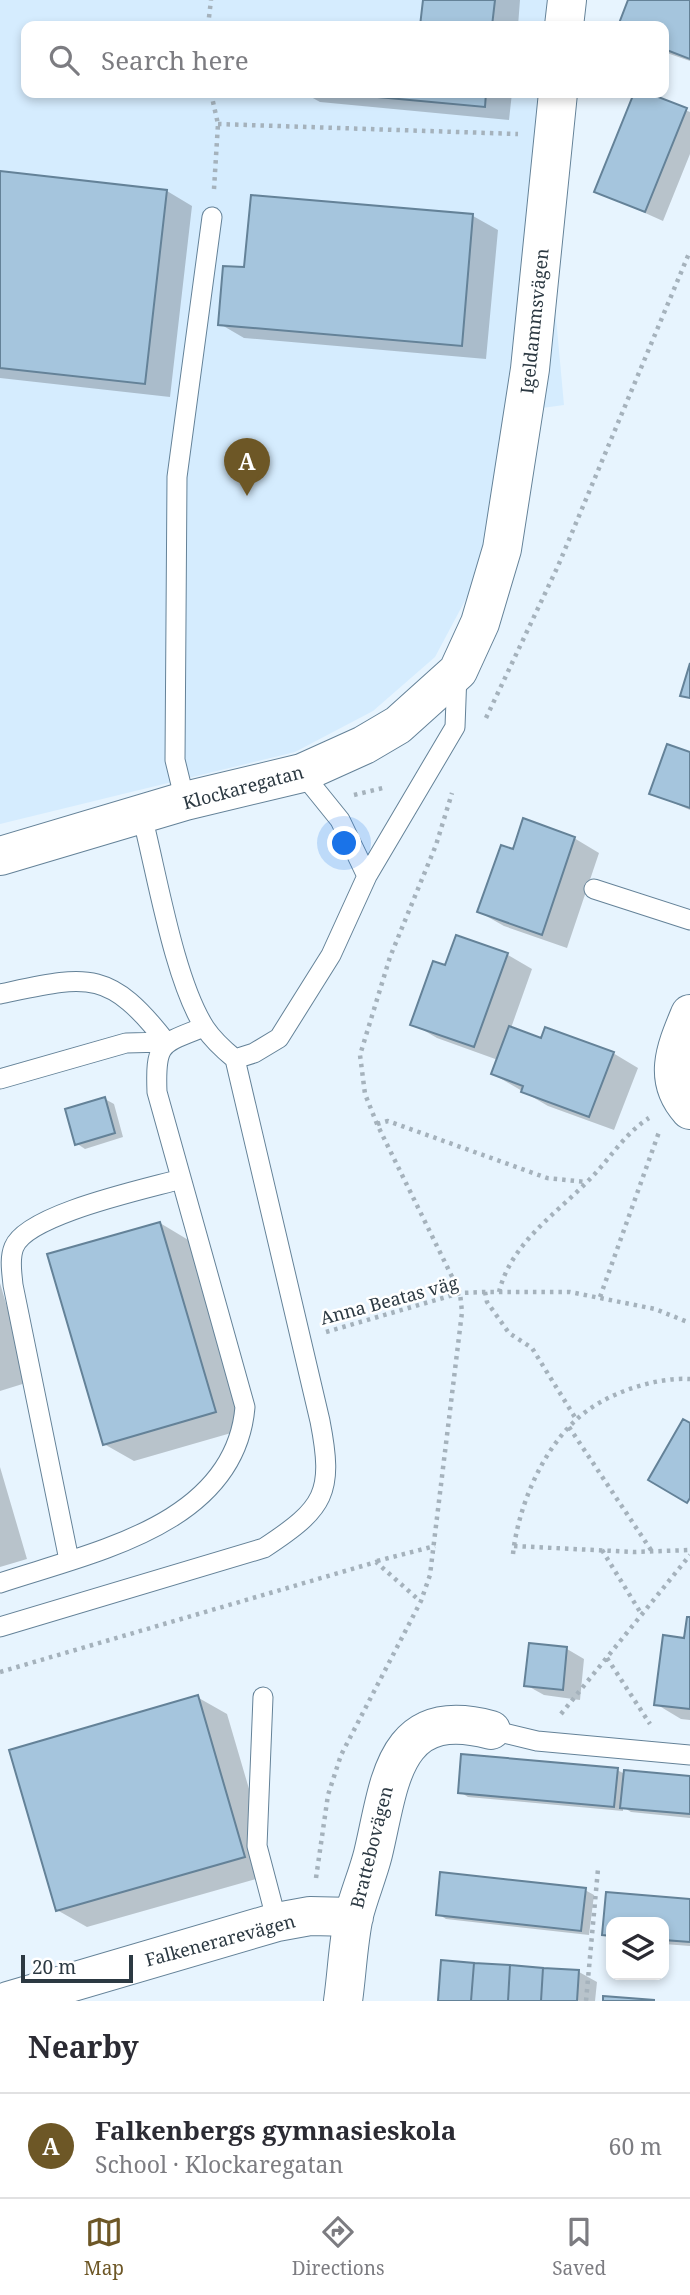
<!DOCTYPE html>
<html lang="en">
<head>
<meta charset="utf-8">
<style>
	:root { --surface:#fff; --page:#f7f7f7; --text:#2b2b33; --muted:#7c7c81; --line:#e1e1e2; --accent:#6d5726 }
	body { margin:0; font-family:"Noto Serif",serif; background:var(--page); color:var(--text) }
	.controls { position:absolute; right:21px; bottom:21px; display:grid; overflow:hidden; border-radius:14px; box-shadow:0 4px 10px #0003 }
	.controls button { width:63px; height:63px; display:grid; place-items:center; padding:0; border:0; border-bottom:2px solid var(--line); background:var(--surface); color:var(--text); font:35px sans-serif }
	.scale { position:absolute; left:21px; bottom:18px; width:112px; box-sizing:border-box; padding-left:7px; border:4px solid #2c3942; border-top:0; font-size:19px; line-height:24px; white-space:nowrap; color:#2c3942; -webkit-text-stroke:5px #fff; paint-order:stroke }
	.you { position:absolute; left:345px; top:844px; width:24px; height:24px; margin:-18px; border:5px solid #fff; border-radius:50%; background:#1a73e8; box-shadow:0 0 0 10px #1a73e833 }
	.badge { display:grid; place-items:center; width:46px; height:46px; border-radius:50%; background:var(--accent); color:#fff; font-size:23px; font-weight:700 }
	.pin { position:absolute; translate:-50% -58px; filter:drop-shadow(0 2px 4px #0008) }
	.pin::after { content:''; position:absolute; top:37px; width:24px; height:21px; background:inherit; clip-path:polygon(0 0,100% 0,50% 100%) }
	.list { margin:0; padding:0; list-style:none }
	h2 { display:flex; justify-content:space-between; align-items:center; height:91px; margin:0; padding:0 28px; font-size:30px }
	h2 small { font-size:23px; font-weight:400; color:var(--muted) }
	.list li { display:grid; grid-template-columns:46px 1fr auto; gap:21px; align-items:center; box-sizing:border-box; height:105px; padding:0 28px; border-top:2px solid var(--line) }
	.list b { display:block; font-size:26px; white-space:nowrap }
	.list p { margin:0; font-size:23px; white-space:nowrap; color:var(--muted) }
	.list em { font-size:23px; font-style:normal; color:var(--muted) }
	.icon { flex:none; width:38px; height:38px; fill:none; stroke:currentColor; stroke-width:2; stroke-linecap:round; stroke-linejoin:round }
	.map { position:relative; flex:none; width:690px; height:2001px; overflow:hidden }
	.search { position:absolute; background:var(--surface); box-shadow:0 4px 10px #0003; left:21px; right:21px; top:21px; height:77px; display:flex; align-items:center; gap:18px; box-sizing:border-box; padding:0 24px; border-radius:14px; color:var(--muted); font-size:26px }
	.sheet { height:196px; background:var(--surface) }
	nav { display:flex; justify-content:space-around; align-items:center; box-sizing:border-box; height:98px; border-top:2px solid var(--line); background:var(--surface); font-size:19px; color:var(--muted) }
	nav a { display:grid; justify-items:center; gap:4px }
	nav .on { color:var(--accent) }
	.map>svg:first-child { display:block }
	.built { fill:#d5ecfe }
	.shadow { fill:#0003 }
	.building { fill:#a5c5dd; stroke:#648298; stroke-width:2 }
	.lines { fill:none; stroke-linecap:round; stroke-linejoin:round }
	.lane-casing { stroke:#648298; stroke-width:21 }
	.street-casing { stroke:#648298; stroke-width:40 }
	.path { stroke:#a5b2bc; stroke-width:4.5; stroke-dasharray:3.5 5; stroke-linecap:butt }
	.lane { stroke:#fff; stroke-width:19 }
	.street { stroke:#fff; stroke-width:38 }
	.labels { text-anchor:middle; dominant-baseline:central; stroke-width:5; stroke-linejoin:round; paint-order:stroke }
	.street-label { font-size:18px; fill:#2c3942; stroke:#fff }
</style>
</head>
<body>
<div class="map">
<svg width="690" height="2001" viewBox="0 0 690 2001">
	<rect width="100%" height="100%" fill="#e7f4fe"/>
	<path class="built" d="M0,0H551L549,26H26V93H544L540,143L564,405L513,412L476,580L435,657L373,711L295,752L0,824Z"/>
	<path class="shadow" d="M424,0H520L518,26H422Z
		M630,0H690V61L664,52V26H620Z
		M304,93H512L509,120L320,102Z
		M636,93H643L690,112V154L663,221L596,191Z
		M0,173L167,191L192,206L170,397L0,378Z
		M473,216L498,230L486,359L244,338L220,324L245,269Z
		M690,754V810L651,793Z
		M574,838L599,853L567,948L504,926L479,912L514,851Z
		M457,937L508,955L532,969L511,1028L542,1040L613,1053L638,1068L614,1130L548,1106L493,1074L498,1060L437,1038L413,1024L446,968Z
		M105,1099L114,1104L123,1137L85,1149L76,1143Z
		M160,1223L190,1241L245,1429L134,1461L104,1444Z
		M0,1283L29,1382L0,1391Z
		M0,1467L27,1559L0,1567Z
		M690,1619V1720L681,1719L656,1704L686,1640Z
		M567,1649L584,1659L580,1700L544,1695L526,1685Z
		M197,1697L227,1714L274,1874L87,1927L57,1910Z
		M617,1770L625,1774L690,1778V1818L631,1812L623,1807V1811L468,1797L460,1792Z
		M585,1890L594,1895L589,1935L446,1919L438,1914Z
		M607,1894L690,1901V1946L664,1944V1922H611V1939L604,1934Z
		M443,1962L579,1972L597,1982L595,2001H440Z"/>
	<path class="building" d="M423,0H495L492,26H420Z
		M628,0H690V59L664,49V26H618Z
		M334,93H486L485,107Z
		M634,93H648L687,108L645,212L594,192Z
		M0,171L167,190L145,384L0,368Z
		M251,195L473,214L462,346L218,325L223,266L244,267Z
		M690,663V698L680,696Z
		M667,744L690,752V808L649,794Z
		M523,818L575,837L542,935L477,912L501,845L513,849Z
		M456,935L508,953L474,1047L410,1025L433,961L445,965Z
		M509,1026L541,1038L545,1027L614,1052L589,1117L521,1092L523,1086L491,1074Z
		M105,1097L115,1133L75,1145L65,1109Z
		M160,1222L216,1412L103,1445L47,1254Z
		M683,1419L690,1423V1498L687,1503L648,1480Z
		M687,1617H690V1709L654,1705L663,1635L684,1638Z
		M529,1643L567,1647L563,1690L524,1686Z
		M198,1695L245,1857L56,1911L9,1750Z
		M461,1754L618,1768L614,1807L458,1793Z
		M624,1770L690,1776V1814L620,1808Z
		M440,1872L586,1888L581,1931L436,1915Z
		M606,1892L690,1899V1942L664,1940V1922H611V1936L602,1935Z
		M441,1960L474,1963L471,2001H438Z
		M474,1963L510,1965L508,2001H471Z
		M510,1965L543,1968L541,2001H508Z
		M543,1968L579,1970L577,2001H541Z
		M603,1996L654,2000V2001H603Z"/>
	<g class="lines">
		<g class="lane-casing">
			<path id="lane" d="M302,773L340,820L367,876
				M185,801L175,760L177,477L212,217
				M594,889L690,920
				M0,994C86,976 108,967 166,1042
				M235,1059L254,1053L279,1038L331,955L367,876L455,727L457,673
				M0,1079L126,1043L166,1042
				M69,1560L13,1285C12,1273 9,1259 14,1247C27,1214 146,1189 181,1179
				M0,1583C93,1552 235,1525 245,1407L157,1092C155,1042 161,1044 204,1027
				M0,1627L264,1548C325,1508 334,1493 320,1421L235,1059C224,1050 213,1040 205,1028C174,980 157,874 142,816
				M263,1697L257,1846L277,1922
				M491,1730L537,1741L690,1755"/>
		</g>
		<g class="street-casing">
			<path id="street" d="M564,26L567,0
				M0,856L185,801L302,773L364,745L398,725L458,671L480,623L502,549L530,369L558,93
				M690,1014C676,1048 662,1079 690,1110
				M8,2001L277,1922L310,1916L354,1917
				M343,2001C347,1973 348,1943 354,1915C359,1895 368,1874 373,1854C390,1784 392,1703 491,1730"/>
		</g>
		<path class="path" d="M208,26L211,0
			M211,93L218,124L214,189
			M218,124L518,134
			M486,718L558,566L690,251
			M354,795L387,787
			M377,1124L388,1121L547,1178L586,1182
			M485,1292L487,1302L509,1333L532,1348L576,1419
			M499,1292C511,1243 556,1214 589,1180C610,1159 624,1134 649,1118
			M600,1297L659,1132
			M326,1332L460,1293L485,1292H570L655,1309L690,1323
			M569,1427L651,1550
			M514,1546L634,1552L690,1550
			M602,1550L642,1615
			M513,1554C518,1508 541,1452 576,1420C603,1394 654,1377 690,1379
			M377,1561L435,1546
			M607,1658L650,1724
			M0,1672L376,1562L420,1601
			M561,1714L690,1555
			M316,1878L328,1795L341,1755L421,1601L430,1575L462,1312L460,1293L377,1124L365,1094L360,1055L390,957L436,845L452,793
			M586,2001L598,1869"/>
		<use href="#lane" class="lane"/>
		<use href="#street" class="street"/>
	</g>
	<g class="labels">
		<g class="street-label">
			<text transform="translate(534 321) rotate(-84)">Igeldammsvägen</text>
			<text transform="translate(243 787) rotate(-15)">Klockaregatan</text>
			<text transform="translate(389 1300) rotate(-15)">Anna Beatas väg</text>
			<text transform="translate(371 1847) rotate(-76)">Brattebovägen</text>
			<text transform="translate(220 1940) rotate(-15)">Falkenerarevägen</text>
		</g>
	</g>
</svg>
<div class="controls">
<button><svg class="icon" aria-label="layers" viewBox="0 0 24 24"><path d="M12 4l9 5-9 5-9-5zM3 14l9 5 9-5"/></svg></button>
</div>
<div class="scale">20 m</div>
<div class="you"></div>
<div class="pin badge" style="left:247px;top:496px">A</div>
<div class="search"><svg class="icon" aria-label="search" viewBox="0 0 24 24"><circle cx="10" cy="10" r="6"/><path d="M15 15l6 6"/></svg>Search here</div>
</div>
<section class="sheet">
<h2>Nearby<small></small></h2>
<ul class="list">
<li><span class="badge">A</span><div><b>Falkenbergs gymnasieskola</b><p>School · Klockaregatan</p></div><em>60 m</em></li>
</ul>
</section>
<nav>
<a class="on"><svg class="icon" aria-label="map" viewBox="0 0 24 24"><path d="M3 6l6-2 6 2 6-2v14l-6 2-6-2-6 2zM9 4v14M15 6v14"/></svg>Map</a>
<a><svg class="icon" aria-label="directions" viewBox="0 0 24 24"><path d="M12 3l9 9-9 9-9-9zM9 14v-3h6M13 9l2 2-2 2"/></svg>Directions</a>
<a><svg class="icon" aria-label="saved" viewBox="0 0 24 24"><path d="M7 4h10v16l-5-4-5 4z"/></svg>Saved</a>
</nav>
</body>
</html>
